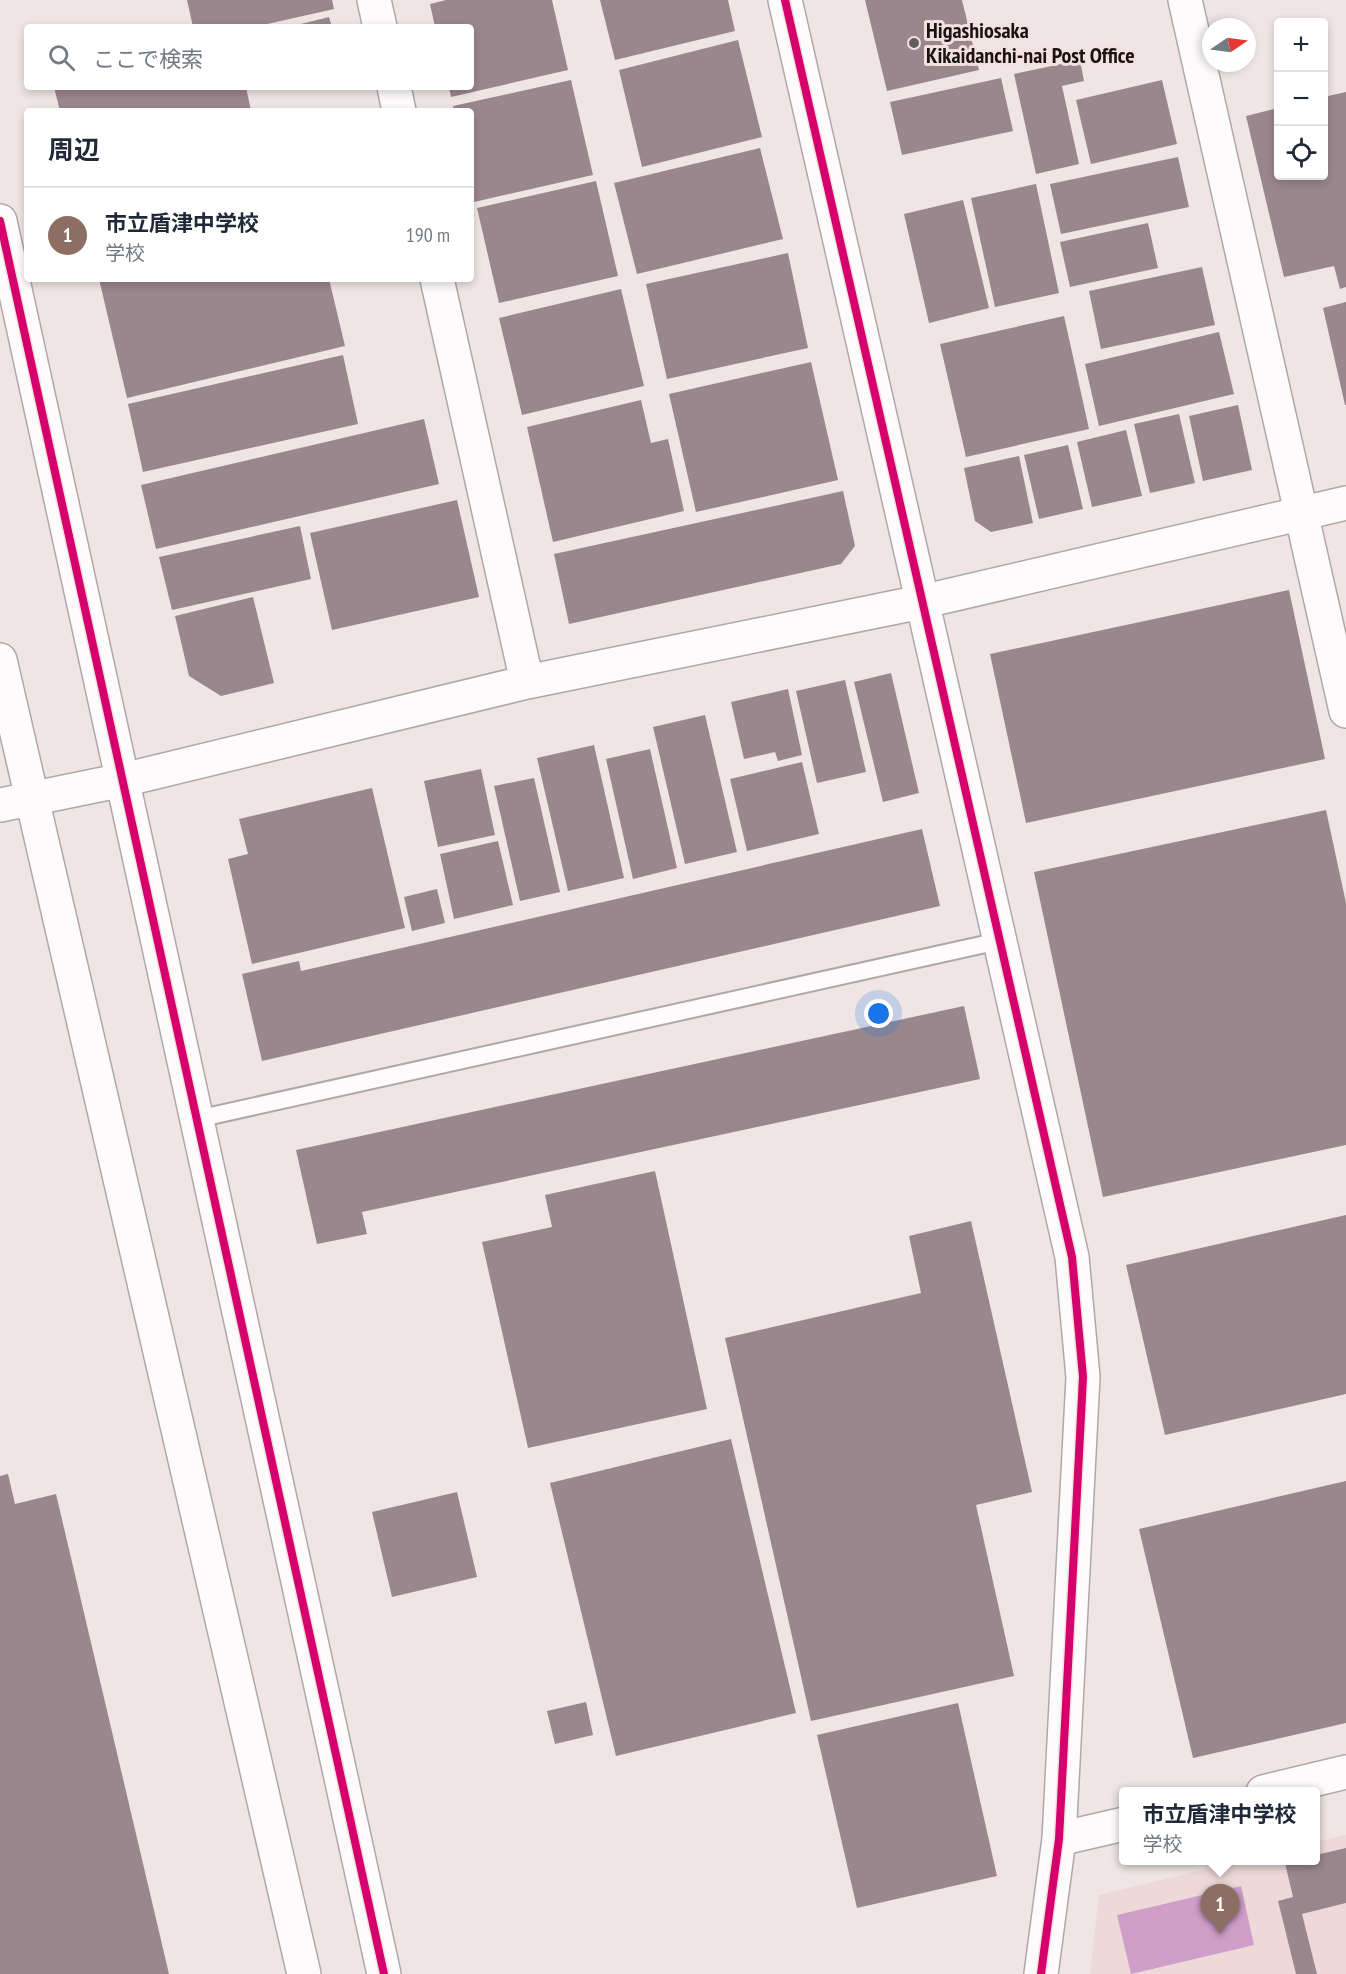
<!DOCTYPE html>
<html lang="ja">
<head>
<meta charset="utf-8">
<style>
	:root { --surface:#fff; --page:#f6f6f7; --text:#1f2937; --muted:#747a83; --line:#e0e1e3; --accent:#111827 }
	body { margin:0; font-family:"PT Sans Narrow","Noto Sans JP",sans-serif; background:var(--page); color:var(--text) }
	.controls { position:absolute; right:18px; top:18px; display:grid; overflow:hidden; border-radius:6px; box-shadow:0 3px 9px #0003 }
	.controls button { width:54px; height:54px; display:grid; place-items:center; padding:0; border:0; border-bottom:2px solid var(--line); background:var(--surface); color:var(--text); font:30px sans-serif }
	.compass { position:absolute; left:1202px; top:18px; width:54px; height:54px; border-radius:50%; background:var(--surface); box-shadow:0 3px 9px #0003; rotate:77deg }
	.you { position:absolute; left:879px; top:1014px; width:21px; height:21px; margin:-15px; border:4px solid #fff; border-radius:50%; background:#1a73e8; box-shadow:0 0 0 9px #1a73e833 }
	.badge { display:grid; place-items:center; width:39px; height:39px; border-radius:50%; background:var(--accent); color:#fff; font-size:20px; font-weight:700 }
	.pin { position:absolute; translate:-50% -50px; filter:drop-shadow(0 2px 3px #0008) }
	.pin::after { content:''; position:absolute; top:32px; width:21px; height:18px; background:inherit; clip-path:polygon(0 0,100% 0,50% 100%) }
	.popup { position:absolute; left:1119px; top:1787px; width:201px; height:78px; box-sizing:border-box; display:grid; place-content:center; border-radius:6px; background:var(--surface); filter:drop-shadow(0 2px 4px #0005); font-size:20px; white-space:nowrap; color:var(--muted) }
	.popup b { font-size:22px; color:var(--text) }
	.popup::after { content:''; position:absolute; left:50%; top:100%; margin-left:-12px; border:12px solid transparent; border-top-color:var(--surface) }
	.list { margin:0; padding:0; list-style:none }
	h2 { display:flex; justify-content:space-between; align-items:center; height:78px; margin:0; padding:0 24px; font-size:26px }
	h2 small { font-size:20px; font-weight:400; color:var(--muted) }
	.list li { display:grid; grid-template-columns:39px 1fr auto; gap:18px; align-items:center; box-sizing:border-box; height:96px; padding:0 24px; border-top:2px solid var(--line) }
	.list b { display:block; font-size:22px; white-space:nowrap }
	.list p { margin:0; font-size:20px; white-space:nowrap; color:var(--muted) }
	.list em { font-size:20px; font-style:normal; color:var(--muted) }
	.icon { flex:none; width:33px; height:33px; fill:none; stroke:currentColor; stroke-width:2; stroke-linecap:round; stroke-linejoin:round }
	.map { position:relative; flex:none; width:1346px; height:1974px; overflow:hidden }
	.search { position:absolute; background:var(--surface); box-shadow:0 3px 9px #0003; left:24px; top:24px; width:450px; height:66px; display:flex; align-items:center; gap:15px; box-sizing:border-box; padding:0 21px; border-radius:6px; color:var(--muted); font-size:22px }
	.panel { position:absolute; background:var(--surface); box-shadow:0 3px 9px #0003; left:24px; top:108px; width:450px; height:174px; border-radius:6px }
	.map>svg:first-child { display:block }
	.built { fill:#edd9d8 }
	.water { fill:#cf9ec9 }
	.building { fill:#9a878d }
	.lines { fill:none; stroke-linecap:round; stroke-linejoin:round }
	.service-casing { stroke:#b0a8a8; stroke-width:20 }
	.minor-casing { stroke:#b0a8a8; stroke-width:36 }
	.tertiary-casing { stroke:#b0a8a8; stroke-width:36 }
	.service { stroke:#fdfbfb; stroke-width:16 }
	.minor { stroke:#fdfbfb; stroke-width:33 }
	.tertiary { stroke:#fdfbfb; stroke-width:33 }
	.cycleway-casing { stroke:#f4e1df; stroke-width:11 }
	.cycleway { stroke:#d6006c; stroke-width:8 }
	.poi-dot { fill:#655c5c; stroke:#f4e1df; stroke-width:2 }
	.labels { text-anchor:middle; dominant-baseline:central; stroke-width:6; stroke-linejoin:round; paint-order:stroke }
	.poi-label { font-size:22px; font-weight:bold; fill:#1a1313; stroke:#f4e1df; text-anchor:start }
</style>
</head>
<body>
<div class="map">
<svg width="1346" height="1974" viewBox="0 0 1346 1974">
	<rect width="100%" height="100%" fill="#efe5e4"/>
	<path class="built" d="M1346,1835V1974H1090L1099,1895L1240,1861L1316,1860V1842Z"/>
	<path class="water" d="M1241,1886L1254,1945L1131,1974L1117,1915Z"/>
	<path class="building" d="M187,0H332L334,9L254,27H193Z
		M446,0H552L568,70L451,97L449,87H471V27H435L430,4Z
		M600,0H728L735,31L615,60Z
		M865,0H962L979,70L887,91Z
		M329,17L332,27H293V26Z
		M738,40L762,137L642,167L619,70Z
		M1080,60L1084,81L1062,86L1079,164L1036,174L1014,74Z
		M1001,78L1013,131L902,155L890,102Z
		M571,80L593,175L474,202L471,188V111H454L453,106Z
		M1162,80L1177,144L1091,164L1076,100Z
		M54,87H246L251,111H60Z
		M1346,92V287L1340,289L1334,266L1284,277L1246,116L1278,108V176H1324V97Z
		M760,148L783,239L637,274L614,183Z
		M1178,157L1189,207L1061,234L1050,184Z
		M596,181L618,276L499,303L477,208Z
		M1036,184L1059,293L995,307L971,198Z
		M963,200L989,308L929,323L904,214Z
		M1148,223L1158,268L1070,287L1060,242Z
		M788,253L808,348L667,379L646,284Z
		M1202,267L1215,325L1101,349L1089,291Z
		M99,279H329L345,346L127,398Z
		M621,289L644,386L522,415L499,318Z
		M1346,302V405H1345L1323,308Z
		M1064,316L1089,429L966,457L940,344Z
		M1219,332L1234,394L1099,426L1085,364Z
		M343,355L358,424L143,472L128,404Z
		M811,362L838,480L696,512L669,394Z
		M641,400L651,443L668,439L684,511L553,542L527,427Z
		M1238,405L1252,470L1203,481L1189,416Z
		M1179,414L1195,483L1150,493L1134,424Z
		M424,419L439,484L156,549L141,485Z
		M1126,430L1142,496L1092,507L1077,442Z
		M1068,445L1083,509L1039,519L1024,455Z
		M1019,456L1033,523L991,532L975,521L964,468Z
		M843,491L855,546L841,564L569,624L554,554Z
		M457,500L479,597L332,630L310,533Z
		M300,526L311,579L172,610L159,557Z
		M1289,590L1325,759L1026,823L990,654Z
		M253,597L274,683L221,696L189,676L175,616Z
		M891,673L919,793L883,802L854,682Z
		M845,680L866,772L817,783L796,691Z
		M788,689L802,755L778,761L775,752L744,759L731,702Z
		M705,715L737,852L685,864L653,727Z
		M594,745L624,878L568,891L537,758Z
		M650,749L677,868L633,879L606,759Z
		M802,762L819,834L747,851L730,779Z
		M481,769L495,835L438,847L424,781Z
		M534,778L560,892L520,901L494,786Z
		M372,788L405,928L252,964L228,859L248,854L239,819Z
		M1326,810L1346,903V1145L1103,1197L1034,872Z
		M922,829L940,906L262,1061L242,974L299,961L301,971Z
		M498,841L513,905L454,919L440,854Z
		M437,889L445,923L412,931L404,897Z
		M964,1006L980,1079L362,1212L367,1234L317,1244L296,1150Z
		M655,1171L707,1409L528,1448L482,1242L552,1227L545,1195Z
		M1346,1215V1394L1165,1435L1126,1265Z
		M971,1221L1032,1492L976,1505L1014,1676L811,1721L725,1338L921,1293L909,1236Z
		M731,1439L796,1713L616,1756L550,1483Z
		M8,1474L15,1504L56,1494L169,1974H0V1476Z
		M1346,1481V1723L1193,1758L1139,1529Z
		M457,1492L477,1577L392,1597L372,1512Z
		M586,1702L593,1735L555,1744L547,1711Z
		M958,1703L997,1876L857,1908L817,1735Z
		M1346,1848V1903L1302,1914L1317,1974H1296L1278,1901L1293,1897L1285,1863L1294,1860H1316V1855Z"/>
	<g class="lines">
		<g class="service-casing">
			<path id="service" d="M197,1119L999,941"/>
		</g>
		<g class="minor-casing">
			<path id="minor" d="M1185,0L1346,711
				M1263,1792L1346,1772
				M1059,1839L1124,1824"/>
		</g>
		<g class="tertiary-casing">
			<path id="tertiary" d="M374,0L380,27
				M785,0L1072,1257L1083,1377L1059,1839L1041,1974
				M394,87L399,111
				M0,221L384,1974
				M437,279L527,682
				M0,660L304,1974
				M0,805L123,780L527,682L921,602L1346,503"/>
		</g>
		<use href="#service" class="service"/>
		<use href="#minor" class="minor"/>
		<use href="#tertiary" class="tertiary"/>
		<g class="cycleway-casing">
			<path id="cycleway" d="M785,0L1072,1257L1083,1377L1059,1839L1041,1974
				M0,221L384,1974"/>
		</g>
		<use href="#cycleway" class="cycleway"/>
	</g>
	<circle class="poi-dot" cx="914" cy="43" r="6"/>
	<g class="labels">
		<g class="poi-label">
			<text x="926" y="30">Higashiosaka<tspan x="926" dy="25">Kikaidanchi-nai Post Office</tspan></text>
		</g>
	</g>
</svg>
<div class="controls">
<button>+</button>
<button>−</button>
<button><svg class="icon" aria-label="locate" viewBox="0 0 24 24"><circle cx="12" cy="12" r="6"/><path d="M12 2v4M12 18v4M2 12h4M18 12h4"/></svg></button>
</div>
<svg class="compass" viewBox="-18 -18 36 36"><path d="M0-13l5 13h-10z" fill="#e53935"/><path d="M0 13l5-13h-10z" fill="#747a83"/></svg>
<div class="you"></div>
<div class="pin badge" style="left:1220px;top:1934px;background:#8d6e63">1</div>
<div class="popup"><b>市立盾津中学校</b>学校</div>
<div class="search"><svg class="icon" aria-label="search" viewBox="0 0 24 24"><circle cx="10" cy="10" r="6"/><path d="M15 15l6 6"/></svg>ここで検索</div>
<section class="panel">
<h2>周辺<small></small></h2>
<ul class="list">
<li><span class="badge" style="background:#8d6e63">1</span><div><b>市立盾津中学校</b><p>学校</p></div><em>190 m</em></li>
</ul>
</section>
</div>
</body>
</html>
